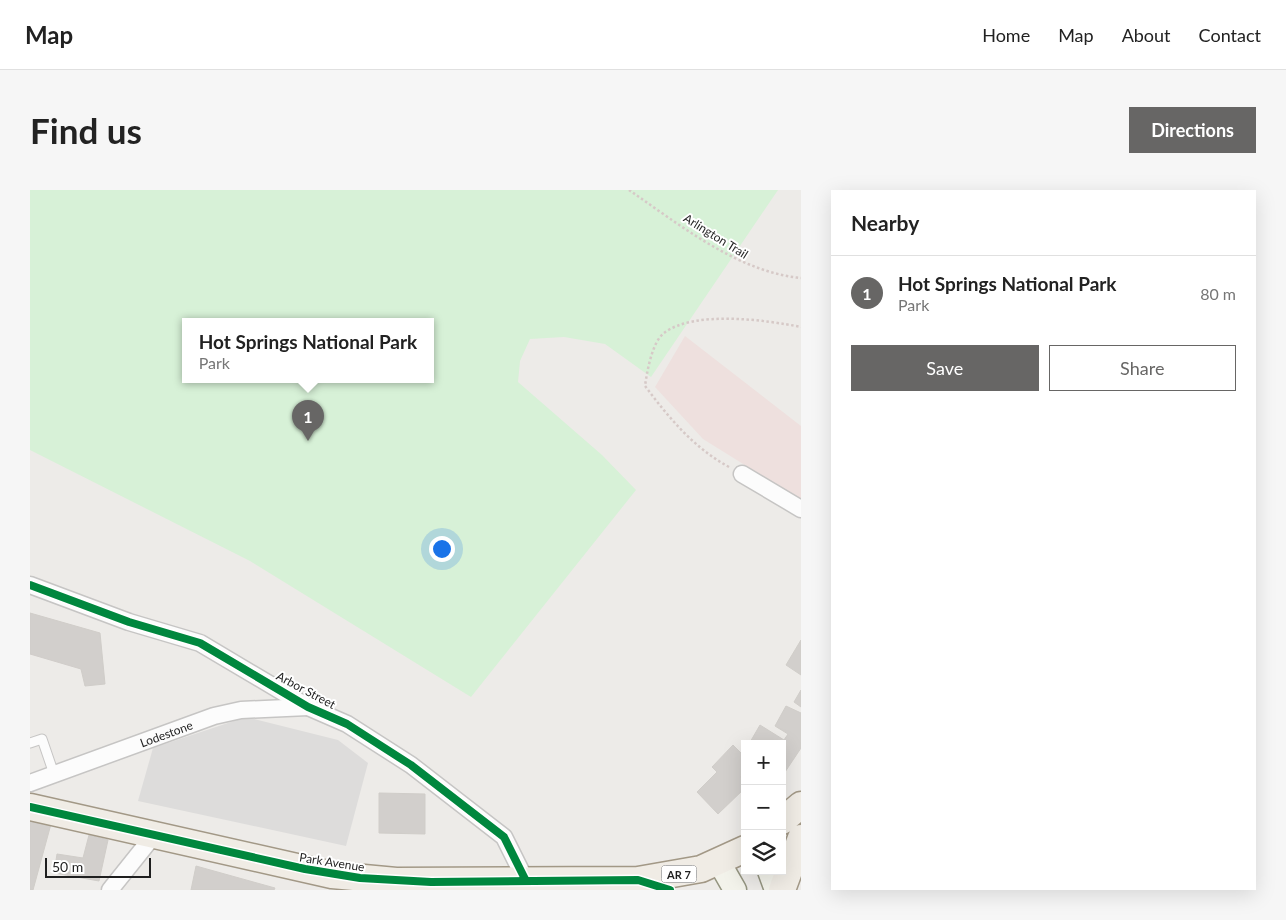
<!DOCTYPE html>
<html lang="en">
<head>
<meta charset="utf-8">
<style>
	:root { --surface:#fff; --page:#f6f6f6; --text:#222; --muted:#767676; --line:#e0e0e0; --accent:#676665 }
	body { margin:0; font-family:Lato,sans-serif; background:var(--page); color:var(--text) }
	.controls { position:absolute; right:15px; bottom:15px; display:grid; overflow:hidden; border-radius:0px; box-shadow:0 5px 20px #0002 }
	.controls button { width:45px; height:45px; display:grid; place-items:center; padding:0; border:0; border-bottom:1px solid var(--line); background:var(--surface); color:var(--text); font:25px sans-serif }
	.scale { position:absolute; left:15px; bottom:12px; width:106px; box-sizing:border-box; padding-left:5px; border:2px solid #1f1f1f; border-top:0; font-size:14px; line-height:18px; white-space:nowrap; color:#1f1f1f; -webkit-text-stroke:4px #fff; paint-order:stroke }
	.you { position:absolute; left:411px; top:358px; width:18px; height:18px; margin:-12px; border:4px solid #fff; border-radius:50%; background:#1a73e8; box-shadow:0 0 0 8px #1a73e833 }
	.badge { display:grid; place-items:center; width:32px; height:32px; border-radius:50%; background:var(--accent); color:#fff; font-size:16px; font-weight:700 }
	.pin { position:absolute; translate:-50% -41px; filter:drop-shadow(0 1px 2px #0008) }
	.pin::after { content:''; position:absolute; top:26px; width:18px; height:15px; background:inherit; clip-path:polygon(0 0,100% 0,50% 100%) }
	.popup { position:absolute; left:152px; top:128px; width:252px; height:65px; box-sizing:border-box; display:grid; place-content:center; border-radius:0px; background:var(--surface); filter:drop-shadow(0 1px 4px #0005); font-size:16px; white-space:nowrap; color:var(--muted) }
	.popup b { font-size:19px; color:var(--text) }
	.popup::after { content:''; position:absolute; left:50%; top:100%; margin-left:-10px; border:10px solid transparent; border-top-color:var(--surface) }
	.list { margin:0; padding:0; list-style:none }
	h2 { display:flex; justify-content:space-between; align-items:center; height:65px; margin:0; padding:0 20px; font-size:21px }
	h2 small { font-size:16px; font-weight:400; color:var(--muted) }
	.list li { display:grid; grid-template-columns:32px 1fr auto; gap:15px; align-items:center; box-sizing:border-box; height:75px; padding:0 20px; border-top:1px solid var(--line) }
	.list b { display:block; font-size:19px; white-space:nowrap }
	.list p { margin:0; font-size:16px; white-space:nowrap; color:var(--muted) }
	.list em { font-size:16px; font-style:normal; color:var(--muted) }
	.actions { display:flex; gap:10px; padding:15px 20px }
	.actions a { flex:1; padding:11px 0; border:1px solid var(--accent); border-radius:0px; text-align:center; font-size:18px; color:var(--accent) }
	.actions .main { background:var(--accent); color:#fff }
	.icon { flex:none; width:28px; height:28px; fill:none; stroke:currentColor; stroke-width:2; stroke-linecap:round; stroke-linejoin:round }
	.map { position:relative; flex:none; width:771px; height:700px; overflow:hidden; border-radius:0px }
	header { display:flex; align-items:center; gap:30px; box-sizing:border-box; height:70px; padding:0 25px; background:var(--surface); border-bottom:1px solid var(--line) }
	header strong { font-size:24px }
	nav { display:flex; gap:28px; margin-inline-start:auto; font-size:18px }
	.intro { display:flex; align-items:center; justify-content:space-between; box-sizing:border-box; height:120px; padding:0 30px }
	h1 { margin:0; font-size:35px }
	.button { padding:12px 22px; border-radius:0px; background:var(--accent); color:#fff; font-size:18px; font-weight:700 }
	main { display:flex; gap:30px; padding:0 30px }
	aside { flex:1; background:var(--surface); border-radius:0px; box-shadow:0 5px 20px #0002 }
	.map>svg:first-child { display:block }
	.commercial { fill:#eee0de }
	.park { fill:#d7f1d7; fill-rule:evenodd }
	.parking { fill:#dddcdb }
	.building { fill:#d2cfcc; stroke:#d0cdc9 }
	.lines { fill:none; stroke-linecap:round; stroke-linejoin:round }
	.lane-casing { stroke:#c6c5c4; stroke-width:11 }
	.street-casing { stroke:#c6c5c4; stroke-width:19 }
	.secondary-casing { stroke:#949581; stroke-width:25 }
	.primary-casing { stroke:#a29886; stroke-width:29 }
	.path { stroke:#d6c9c7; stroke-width:2.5; stroke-dasharray:2.5 2.5; stroke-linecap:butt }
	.lane { stroke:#fcfcfc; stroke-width:9 }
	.street { stroke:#fcfcfc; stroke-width:16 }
	.secondary { stroke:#f3f3eb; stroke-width:22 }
	.primary { stroke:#f0ece5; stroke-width:26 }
	.cycleway-casing { stroke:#fff; stroke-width:11 }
	.cycleway { stroke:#00873e; stroke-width:8 }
	.labels { text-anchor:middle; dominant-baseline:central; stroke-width:4; stroke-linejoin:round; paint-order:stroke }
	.shield { fill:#fff; stroke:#626262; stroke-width:1 }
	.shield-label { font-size:11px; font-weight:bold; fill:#1f1f1f }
	.street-label { font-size:12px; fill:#1f1f1f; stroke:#fff }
</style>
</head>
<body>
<header>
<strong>Map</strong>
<nav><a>Home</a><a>Map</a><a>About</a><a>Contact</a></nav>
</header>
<div class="intro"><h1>Find us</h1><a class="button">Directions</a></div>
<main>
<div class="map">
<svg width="771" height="700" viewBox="0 0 771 700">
	<rect width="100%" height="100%" fill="#edebe8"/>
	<path class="commercial" d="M655,146L771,236V310L673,249L625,197Z"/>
	<path class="park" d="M0,0H748L621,187L575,154L534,147L500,149L490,171L488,192L572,265L606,300L441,507L220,371L0,260ZM156,132H400V190H156Z"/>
	<path class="parking" d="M216,527L308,550L338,573L316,656L108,611L123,558Z"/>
	<path class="building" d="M0,423L70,443L75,494L55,496L51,479L0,464Z
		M771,450V485L756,475Z
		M771,500V517L764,512Z
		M756,516L771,523V558L753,585L752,554H719L730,535L754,550L758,544L745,536Z
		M703,555L715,567V582L710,587L715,592V598L688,624L667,602L687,582L682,577Z
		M349,603L395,604V644L349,643Z
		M0,628L21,634L3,700H0Z
		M59,645L78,650L69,691L24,683L27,664L53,668Z
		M166,676L245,698L244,700H161Z"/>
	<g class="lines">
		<g class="lane-casing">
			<path id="lane" d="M0,553L12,549L24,584"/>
		</g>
		<g class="street-casing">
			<g id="street">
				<path d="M712,284L771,319"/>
				<path d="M0,395L99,432L170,453L278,517L317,534L381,575L474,647L496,691"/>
				<path id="s1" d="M0,593L184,526L211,520L278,517"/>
				<path d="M80,700L124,645"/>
			</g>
		</g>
		<g class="secondary-casing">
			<path id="secondary" d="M689,672L705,700
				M739,681L746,700"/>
		</g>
		<g class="primary-casing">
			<path id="primary" d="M0,617L302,685L366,691L608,690L671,679L715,659
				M752,631L771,615
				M752,700L771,648"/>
		</g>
		<path class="path" d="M599,0C650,35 708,82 771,88
			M699,277C664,258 639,228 615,196C617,182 622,152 634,143C664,120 736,130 771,137"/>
		<use href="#lane" class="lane"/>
		<use href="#street" class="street"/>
		<use href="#secondary" class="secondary"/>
		<use href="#primary" class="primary"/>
		<g class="cycleway-casing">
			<path id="cycleway" d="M0,395L99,432L170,453L278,517L317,534L381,575L474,647L496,691
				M0,617L275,679L330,688L401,692L608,690L640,700"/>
		</g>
		<use href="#cycleway" class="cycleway"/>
	</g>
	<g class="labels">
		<rect class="shield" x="631.5" y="675.5" width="35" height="17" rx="4"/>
		<g class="shield-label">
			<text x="649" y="684">AR 7</text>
		</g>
		<g class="street-label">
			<text transform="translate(686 46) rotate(32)">Arlington Trail</text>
			<text transform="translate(276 500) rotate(28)">Arbor Street</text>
			<text stroke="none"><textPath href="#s1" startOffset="145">Lodestone</textPath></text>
			<text transform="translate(302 672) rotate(9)">Park Avenue</text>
		</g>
	</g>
</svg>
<div class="controls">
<button>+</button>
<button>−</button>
<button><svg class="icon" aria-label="layers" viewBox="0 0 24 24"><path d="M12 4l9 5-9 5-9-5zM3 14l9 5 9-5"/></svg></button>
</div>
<div class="scale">50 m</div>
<div class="you"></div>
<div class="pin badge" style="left:278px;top:251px">1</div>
<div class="popup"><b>Hot Springs National Park</b>Park</div>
</div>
<aside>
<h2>Nearby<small></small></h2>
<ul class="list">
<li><span class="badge">1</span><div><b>Hot Springs National Park</b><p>Park</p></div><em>80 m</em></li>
</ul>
<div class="actions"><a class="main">Save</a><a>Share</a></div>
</aside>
</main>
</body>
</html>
